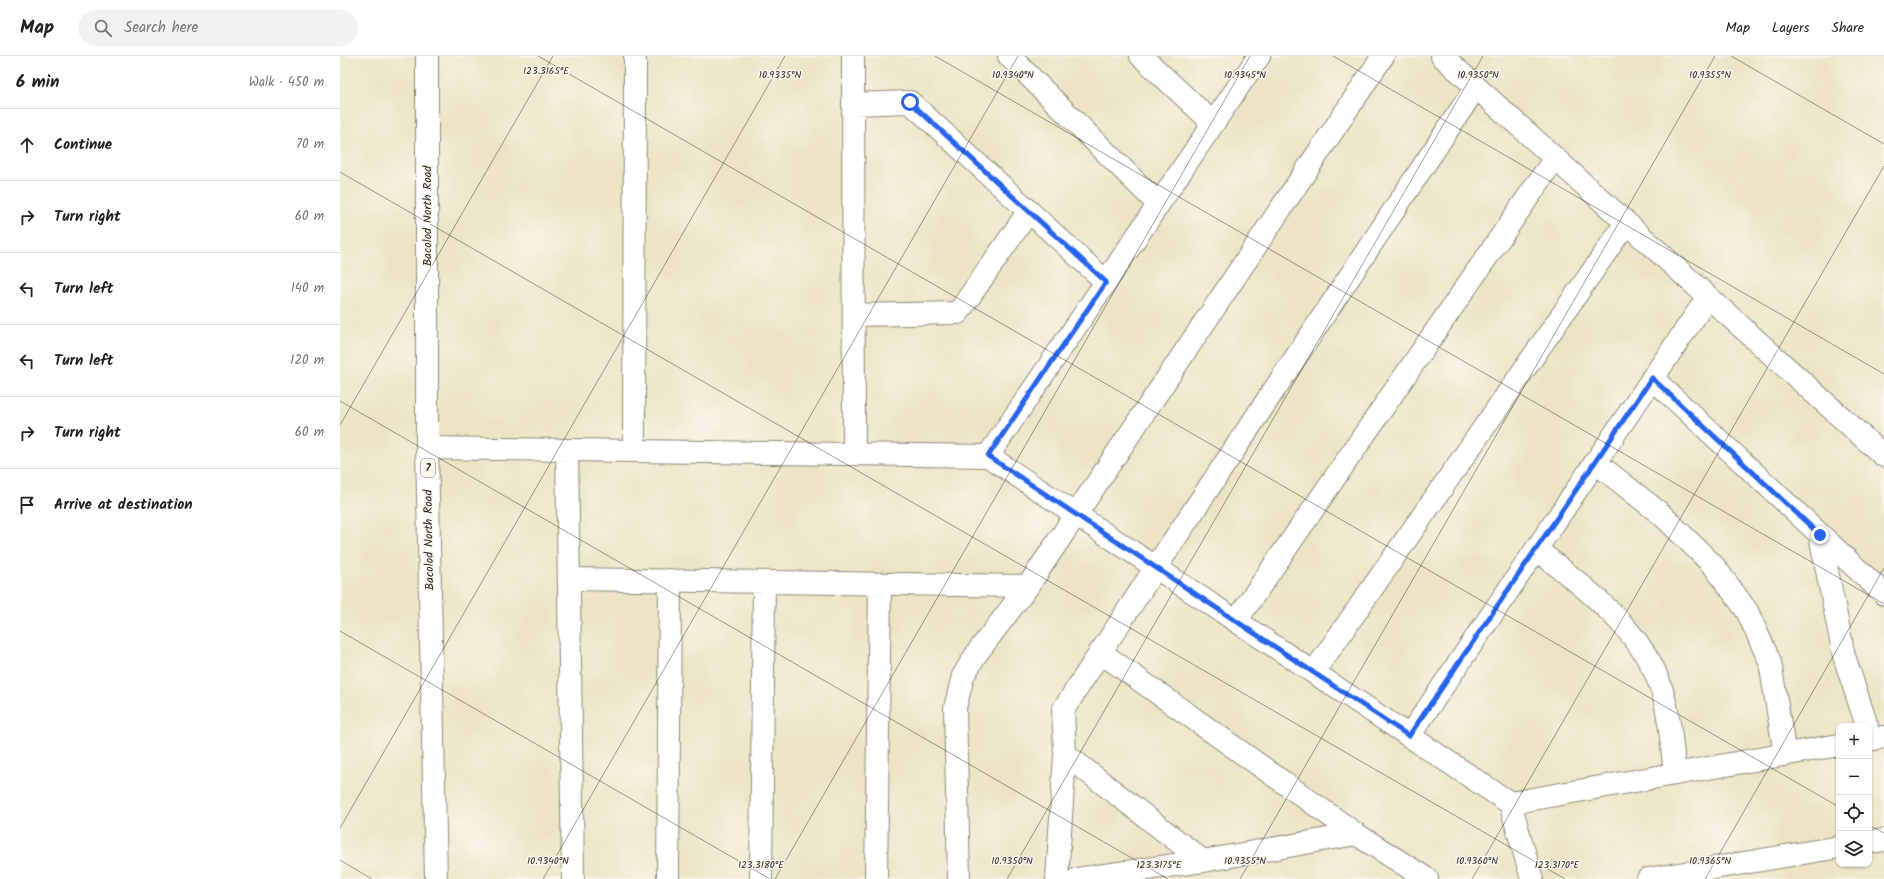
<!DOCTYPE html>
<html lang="en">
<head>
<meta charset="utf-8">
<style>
	:root { --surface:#fff; --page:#f2f2f2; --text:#222; --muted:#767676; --line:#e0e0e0 }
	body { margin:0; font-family:Kalam,sans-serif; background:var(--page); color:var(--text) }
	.controls { position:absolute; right:12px; bottom:12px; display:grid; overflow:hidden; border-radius:8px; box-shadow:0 1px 3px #0004 }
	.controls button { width:36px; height:36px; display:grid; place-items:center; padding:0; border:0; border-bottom:1px solid var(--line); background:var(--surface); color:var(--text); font:20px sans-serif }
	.stop { position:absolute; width:12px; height:12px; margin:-9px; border:3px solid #2563eb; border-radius:50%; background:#fff }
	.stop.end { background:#2563eb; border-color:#fff; box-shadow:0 1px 4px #0008 }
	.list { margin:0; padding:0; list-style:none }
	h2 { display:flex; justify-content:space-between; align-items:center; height:52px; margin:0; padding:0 16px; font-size:17px }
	h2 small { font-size:13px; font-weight:400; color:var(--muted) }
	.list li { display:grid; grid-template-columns:26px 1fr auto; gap:12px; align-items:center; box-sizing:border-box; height:72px; padding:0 16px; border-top:1px solid var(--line) }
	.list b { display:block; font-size:15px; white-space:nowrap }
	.list em { font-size:13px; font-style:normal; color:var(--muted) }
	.icon { flex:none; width:22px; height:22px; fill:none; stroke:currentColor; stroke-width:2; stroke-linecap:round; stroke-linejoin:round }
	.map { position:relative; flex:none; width:1544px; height:823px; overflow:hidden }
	header { display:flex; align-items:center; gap:24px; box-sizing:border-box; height:56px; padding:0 20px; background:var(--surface); border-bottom:1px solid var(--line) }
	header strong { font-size:19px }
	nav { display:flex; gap:22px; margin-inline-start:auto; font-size:14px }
	.search { width:280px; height:36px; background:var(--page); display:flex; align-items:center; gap:10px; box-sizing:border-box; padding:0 14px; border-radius:22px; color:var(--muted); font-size:15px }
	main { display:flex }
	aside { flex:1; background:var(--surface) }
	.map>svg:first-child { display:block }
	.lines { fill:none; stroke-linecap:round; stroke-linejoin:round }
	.minor-casing { stroke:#8c8878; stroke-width:24 }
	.highway-casing { stroke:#8c8878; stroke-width:24 }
	.minor { stroke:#fff; stroke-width:22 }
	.highway { stroke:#fff; stroke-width:22 }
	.route { stroke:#2563eb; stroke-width:5 }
	.ticks { fill:none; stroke:#2b2b2b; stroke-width:1; stroke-opacity:0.45 }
	.labels { text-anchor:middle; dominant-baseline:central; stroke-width:3; stroke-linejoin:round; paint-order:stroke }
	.shield { fill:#fbf7ec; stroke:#696865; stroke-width:1 }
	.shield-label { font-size:11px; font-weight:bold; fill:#2b2b2b }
	.street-label { font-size:12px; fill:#2b2b2b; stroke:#fbf7ec }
	.ticks-label { font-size:10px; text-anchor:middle; fill:#2b2b2b; stroke:#fbf7ec; stroke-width:3; stroke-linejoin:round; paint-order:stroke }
</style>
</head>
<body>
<header>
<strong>Map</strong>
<div class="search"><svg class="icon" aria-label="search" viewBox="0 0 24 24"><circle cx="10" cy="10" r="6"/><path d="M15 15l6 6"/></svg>Search here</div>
<nav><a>Map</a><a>Layers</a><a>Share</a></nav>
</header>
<main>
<aside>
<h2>6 min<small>Walk · 450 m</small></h2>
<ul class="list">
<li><svg class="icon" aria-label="ahead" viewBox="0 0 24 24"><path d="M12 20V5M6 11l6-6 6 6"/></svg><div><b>Continue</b></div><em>70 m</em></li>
<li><svg class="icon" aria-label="right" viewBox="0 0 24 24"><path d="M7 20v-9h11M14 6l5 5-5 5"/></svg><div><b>Turn right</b></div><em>60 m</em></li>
<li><svg class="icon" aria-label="left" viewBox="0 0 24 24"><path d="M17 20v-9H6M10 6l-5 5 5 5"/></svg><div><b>Turn left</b></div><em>140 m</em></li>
<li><svg class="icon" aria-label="left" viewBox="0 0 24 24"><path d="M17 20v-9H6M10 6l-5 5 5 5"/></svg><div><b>Turn left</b></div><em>120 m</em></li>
<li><svg class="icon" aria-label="right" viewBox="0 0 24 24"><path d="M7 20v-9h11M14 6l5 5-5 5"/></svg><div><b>Turn right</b></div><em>60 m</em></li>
<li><svg class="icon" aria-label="arrive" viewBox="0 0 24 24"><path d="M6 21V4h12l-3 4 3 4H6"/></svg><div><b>Arrive at destination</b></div></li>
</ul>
</aside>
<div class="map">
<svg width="1544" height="823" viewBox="0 0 1544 823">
	<rect width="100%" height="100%" fill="#fbf7ec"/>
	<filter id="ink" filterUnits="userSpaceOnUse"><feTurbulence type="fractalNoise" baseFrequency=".025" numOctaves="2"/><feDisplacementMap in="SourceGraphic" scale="8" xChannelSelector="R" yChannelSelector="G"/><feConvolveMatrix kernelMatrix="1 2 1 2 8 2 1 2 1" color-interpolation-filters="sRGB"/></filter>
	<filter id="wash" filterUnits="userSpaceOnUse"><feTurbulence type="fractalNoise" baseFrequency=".012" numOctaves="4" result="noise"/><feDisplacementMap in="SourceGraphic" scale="16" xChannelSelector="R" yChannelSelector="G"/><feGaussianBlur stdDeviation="0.9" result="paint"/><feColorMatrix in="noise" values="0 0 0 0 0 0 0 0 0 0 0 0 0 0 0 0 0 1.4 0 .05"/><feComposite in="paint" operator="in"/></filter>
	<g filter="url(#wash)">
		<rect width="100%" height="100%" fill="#ece4c4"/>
	</g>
	<g filter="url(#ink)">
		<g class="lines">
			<g class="minor-casing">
				<path id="minor" d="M513,0L514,398
					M669,0L818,148
					M801,0L873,67
					M1102,0L1544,400
					M513,48L570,46L766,226
					M514,259L618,257L689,155
					M1312,322L1544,538
					M87,392L648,400L1170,747L1192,823
					M227,394L233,823
					M294,395L295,0
					M648,400L919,0
					M1255,406L1322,459L1374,510L1407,555L1430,606L1445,699
					M1480,479L1504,600L1527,670
					M1196,493C1246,533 1311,579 1325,646C1331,669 1332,694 1335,718
					M230,523L688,530
					M896,565L1215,102
					M760,596L1016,778L1087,823
					M974,616L1286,167
					M1069,680L1368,241
					M1529,684L1544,681
					M725,698L863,805
					M1170,747L1499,689
					M1529,786L1544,784
					M328,823L330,524
					M421,823L424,526
					M536,823L540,528
					M619,823L615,652L623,620L637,597L688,530L1043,0
					M717,823L725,698L723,654L816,511L1136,31
					M737,823L863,805L1016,778
					M1308,823L1499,791"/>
			</g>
			<g class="highway-casing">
				<path id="highway" d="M87,0V392L96,823"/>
			</g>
			<use href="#minor" class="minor"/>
			<use href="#highway" class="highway"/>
		</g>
	</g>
	<g class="lines" filter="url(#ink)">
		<path class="route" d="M570,46L766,226L648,400L1069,680L1312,322L1480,479"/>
	</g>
	<path class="ticks" d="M198,0L1499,751M595,0L1544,548M993,0L1544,318M1391,0L1544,88M0,116L1225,823M0,345L828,823M0,369L213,0M0,575L430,823M1529,769L1544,777M0,772L445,0M0,804L32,823M203,823L678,0M435,823L910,0M667,823L1143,0M900,823L1375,0M1132,823L1544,110M1365,823L1544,512"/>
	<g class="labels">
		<rect class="shield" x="81" y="403" width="14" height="18" rx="3"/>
		<g class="shield-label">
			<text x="88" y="412">7</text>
		</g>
		<g class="street-label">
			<text transform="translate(87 160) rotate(-90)">Bacolod North Road</text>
			<text transform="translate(89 484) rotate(-91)">Bacolod North Road</text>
		</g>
	</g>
	<g class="ticks-label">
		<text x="206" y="18">123.3165°E</text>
		<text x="440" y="22">10.9335°N</text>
		<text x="673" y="22">10.9340°N</text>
		<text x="905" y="22">10.9345°N</text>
		<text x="1138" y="22">10.9350°N</text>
		<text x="1370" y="22">10.9355°N</text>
		<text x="208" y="808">10.9340°N</text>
		<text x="672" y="808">10.9350°N</text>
		<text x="905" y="808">10.9355°N</text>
		<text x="1137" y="808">10.9360°N</text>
		<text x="1370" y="808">10.9365°N</text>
		<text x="421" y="812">123.3180°E</text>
		<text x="819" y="812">123.3175°E</text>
		<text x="1217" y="812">123.3170°E</text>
	</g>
</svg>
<div class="controls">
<button>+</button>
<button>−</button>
<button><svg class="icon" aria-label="locate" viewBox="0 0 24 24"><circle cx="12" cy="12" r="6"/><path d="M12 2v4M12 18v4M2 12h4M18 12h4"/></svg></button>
<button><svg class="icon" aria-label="layers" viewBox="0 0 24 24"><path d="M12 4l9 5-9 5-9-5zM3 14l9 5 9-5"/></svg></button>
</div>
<div class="stop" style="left:570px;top:46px"></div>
<div class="stop end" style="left:1480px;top:479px"></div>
</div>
</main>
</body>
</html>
